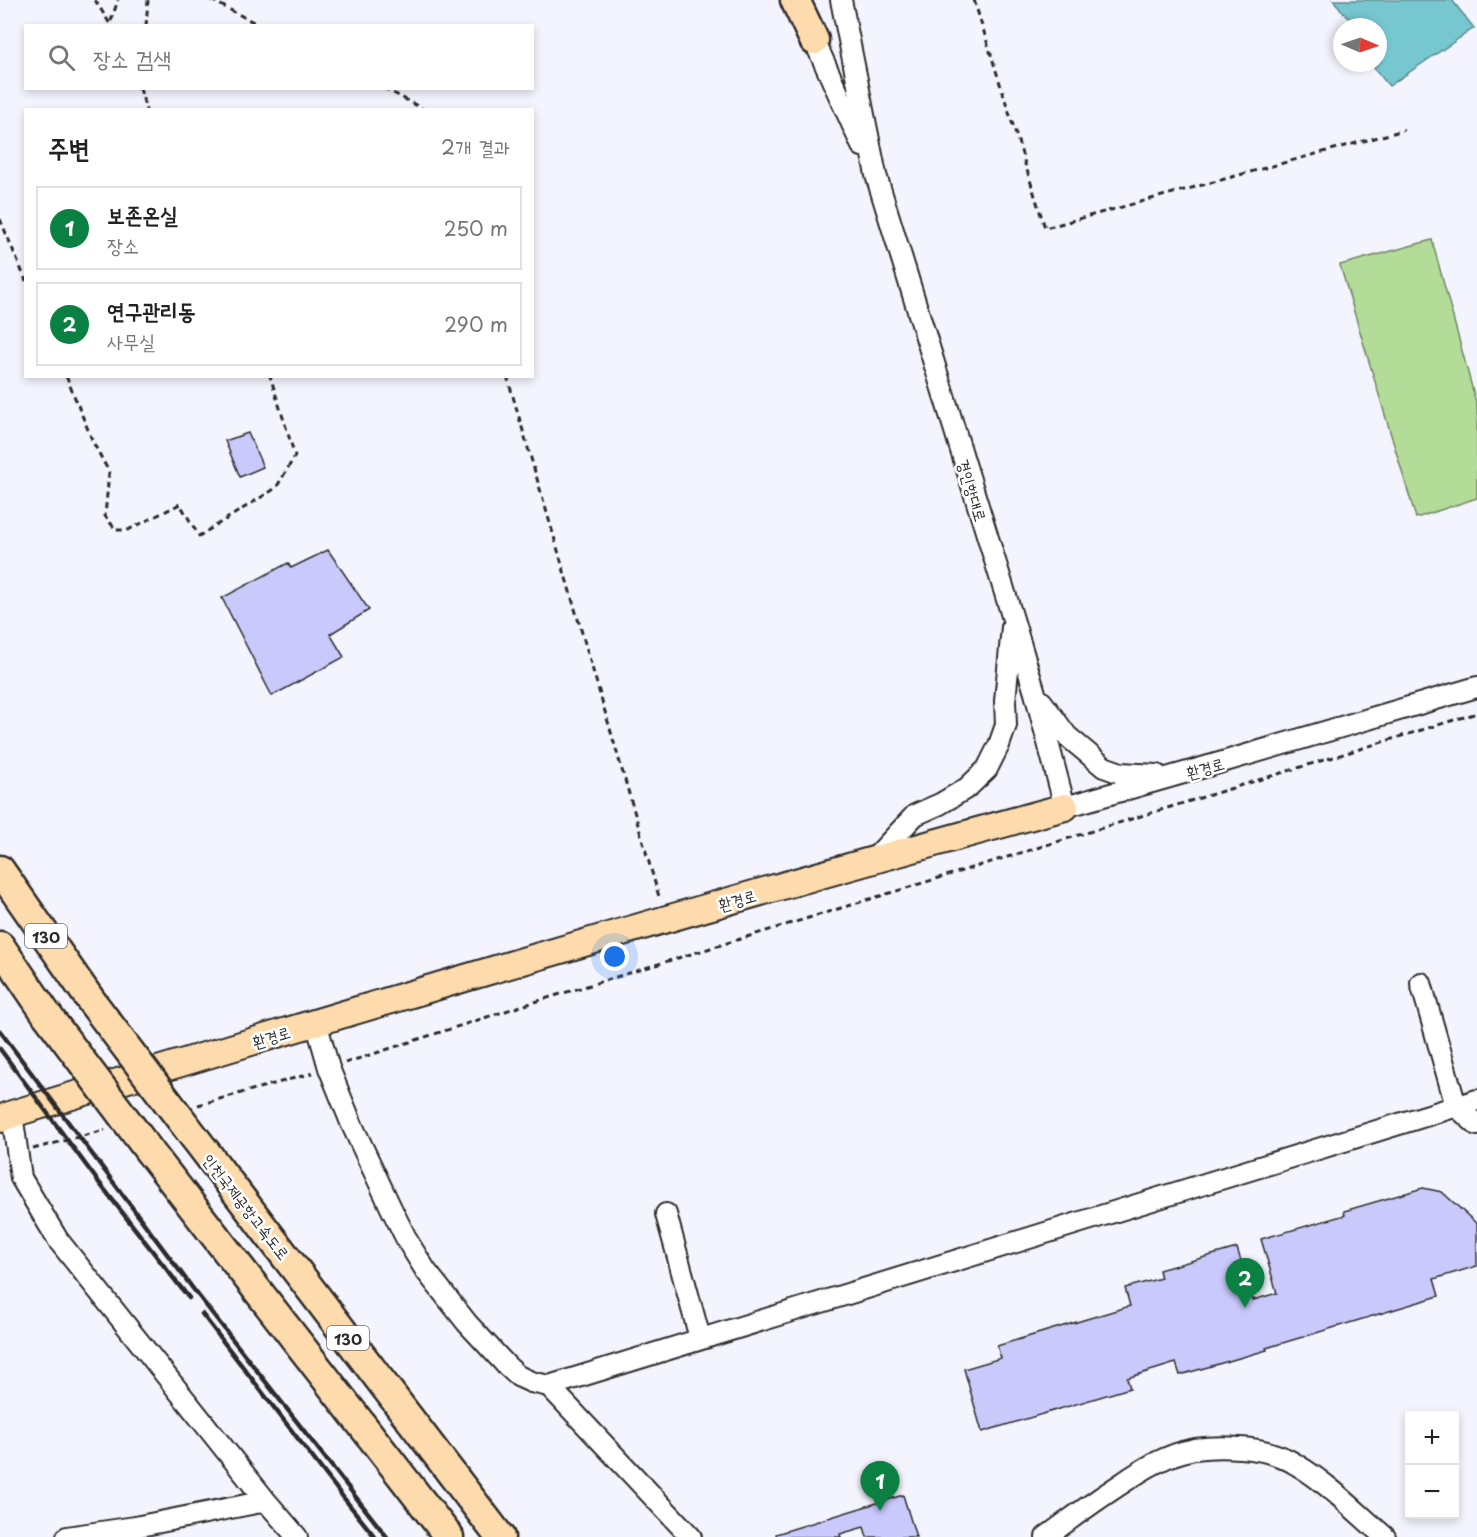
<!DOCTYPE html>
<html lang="ko">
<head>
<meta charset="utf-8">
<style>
	:root { --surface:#fff; --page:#f6f6f6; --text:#222; --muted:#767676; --line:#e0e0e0; --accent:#0b8043 }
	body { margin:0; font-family:"Playpen Sans","Poor Story",sans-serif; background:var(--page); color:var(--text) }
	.controls { position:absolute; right:18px; bottom:18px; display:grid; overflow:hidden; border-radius:0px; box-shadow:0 3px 9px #0003 }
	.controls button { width:54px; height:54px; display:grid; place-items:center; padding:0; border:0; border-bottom:2px solid var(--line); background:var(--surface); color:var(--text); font:30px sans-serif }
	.compass { position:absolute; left:1333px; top:18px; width:54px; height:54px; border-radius:50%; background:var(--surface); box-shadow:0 3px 9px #0003; rotate:92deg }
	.you { position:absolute; left:615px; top:957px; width:21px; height:21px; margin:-15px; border:4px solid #fff; border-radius:50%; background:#1a73e8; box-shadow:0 0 0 9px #1a73e833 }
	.badge { display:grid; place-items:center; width:39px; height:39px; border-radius:50%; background:var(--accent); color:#fff; font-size:20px; font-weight:700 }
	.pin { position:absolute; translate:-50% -50px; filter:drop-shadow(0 2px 3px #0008) }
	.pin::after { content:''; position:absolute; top:32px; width:21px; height:18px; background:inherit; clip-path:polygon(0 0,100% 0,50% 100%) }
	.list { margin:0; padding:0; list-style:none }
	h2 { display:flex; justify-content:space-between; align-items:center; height:78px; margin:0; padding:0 24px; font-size:26px }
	h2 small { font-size:20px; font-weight:400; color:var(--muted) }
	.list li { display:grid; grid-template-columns:39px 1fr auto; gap:18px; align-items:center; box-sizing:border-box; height:84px; margin:0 12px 12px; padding:0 12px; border:2px solid var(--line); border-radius:0px }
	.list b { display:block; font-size:22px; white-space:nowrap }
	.list p { margin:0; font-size:20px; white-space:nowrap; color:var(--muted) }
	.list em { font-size:20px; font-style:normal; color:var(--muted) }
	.icon { flex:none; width:33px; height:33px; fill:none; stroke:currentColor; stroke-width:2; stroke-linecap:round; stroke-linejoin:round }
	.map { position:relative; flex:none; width:1477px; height:1537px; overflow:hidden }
	.search { position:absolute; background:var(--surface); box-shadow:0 3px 9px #0003; left:24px; top:24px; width:510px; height:66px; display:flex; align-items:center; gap:15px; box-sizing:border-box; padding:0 21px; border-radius:0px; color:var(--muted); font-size:22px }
	.panel { position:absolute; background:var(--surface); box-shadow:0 3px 9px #0003; left:24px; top:108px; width:510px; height:270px; border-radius:0px }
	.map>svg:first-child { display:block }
	.green { fill:#b3dc99; stroke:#6f8462; stroke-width:1.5 }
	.water { fill:#76c7d0; stroke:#58898e; stroke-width:1.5 }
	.building { fill:#c9c9fc; stroke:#2b2b2b; stroke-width:1.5 }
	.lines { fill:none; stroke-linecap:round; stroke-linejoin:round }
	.minor-casing { stroke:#2b2b2b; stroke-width:24 }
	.major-casing { stroke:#2b2b2b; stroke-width:30 }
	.highway-casing { stroke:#2b2b2b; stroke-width:33 }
	.path { stroke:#2b2b2b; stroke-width:3; stroke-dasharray:6 4.5; stroke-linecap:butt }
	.minor { stroke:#fff; stroke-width:20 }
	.major { stroke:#fedbac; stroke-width:26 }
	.highway { stroke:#fedbac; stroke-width:28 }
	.rail { stroke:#2b2b2b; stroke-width:4.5 }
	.highway-bridge-casing { stroke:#2b2b2b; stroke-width:33; stroke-linecap:butt }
	.highway-bridge { stroke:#fedbac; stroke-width:28 }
	.labels { text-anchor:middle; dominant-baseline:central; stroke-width:5; stroke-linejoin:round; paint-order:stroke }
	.shield { fill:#fff; stroke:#6b6b6b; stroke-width:1.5 }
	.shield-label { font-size:15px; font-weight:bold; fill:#2b2b2b }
	.street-label { font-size:16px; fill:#2b2b2b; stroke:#fff }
</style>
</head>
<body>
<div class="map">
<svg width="1477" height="1537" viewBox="0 0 1477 1537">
	<rect width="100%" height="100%" fill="#f4f4fe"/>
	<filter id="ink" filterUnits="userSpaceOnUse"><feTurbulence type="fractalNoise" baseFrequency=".0167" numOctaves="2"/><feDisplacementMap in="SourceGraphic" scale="12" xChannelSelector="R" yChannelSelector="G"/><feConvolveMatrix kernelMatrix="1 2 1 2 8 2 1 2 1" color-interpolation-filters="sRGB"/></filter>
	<g filter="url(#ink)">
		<path class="green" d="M1432,240L1477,406V498L1416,518L1340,265Z"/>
		<path class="water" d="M1333,0H1452L1474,28L1389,86L1374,68L1382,60L1378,59V27H1356Z"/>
		<path class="building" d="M248,433L263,467L240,477L225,441Z
			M328,550L369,610L330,634L344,657L272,696L222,598L288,563L291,568Z
			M1423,1188L1442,1192L1477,1224V1266L1434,1279L1439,1296L1266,1348L1267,1350L1180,1375L1176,1363L1127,1378L1130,1388L982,1432L964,1369L1001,1358L997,1346L1130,1306L1125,1288L1161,1278L1159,1270L1237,1248L1253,1300L1277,1293L1261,1239L1345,1215L1344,1211Z
			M903,1495L916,1537H867L864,1527L840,1534L841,1537H777L776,1534Z"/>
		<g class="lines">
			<g class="minor-casing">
				<path id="minor" d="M841,0L876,175L1013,619L1035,693L1065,807L1219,763L1477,687
					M812,30L814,40L862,146
					M1042,702L1067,736L1104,767L1121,773L1157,775
					M874,859L915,815L940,804L967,788L987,769L999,745L1006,725L1005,701L1012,627
					M1421,983L1456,1106L1477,1125
					M316,1022L329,1068L352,1125L392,1210L408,1242L426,1271L467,1323L506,1365L518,1376L531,1382L549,1386L1477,1100
					M12,1114L21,1178L58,1240L266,1501L297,1537
					M666,1214L700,1338
					M549,1386L691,1537
					M67,1537L135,1527L266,1501
					M1046,1537C1070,1519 1095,1501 1121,1484C1143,1469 1167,1454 1195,1449C1210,1447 1225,1447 1240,1448C1260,1449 1280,1454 1297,1465C1329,1484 1357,1513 1385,1537"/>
			</g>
			<g class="major-casing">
				<path id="major" d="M0,1119L12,1114C362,1008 712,903 1065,807"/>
			</g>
			<g class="highway-casing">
				<path id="highway" d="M795,0L814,40
					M0,870L92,1002
					M0,946L47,1015
					M195,1138L500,1537
					M150,1152L449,1537"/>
			</g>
			<path class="path" d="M95,0L110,24L118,0
				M211,0L261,26
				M974,0L1045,228L1404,130
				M146,26L148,0
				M140,88L146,110
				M384,88L425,110
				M0,219L26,281
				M66,376L93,442L109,472L105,516L116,530H128L180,504L199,536L276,488L295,456L270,376
				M507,376L660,900
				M345,1063L515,1008L1477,713
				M198,1105L313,1073
				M33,1149L105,1130"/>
			<use href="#minor" class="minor"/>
			<use href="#major" class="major"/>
			<use href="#highway" class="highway"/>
			<path class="rail" d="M0,1031L194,1290L387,1537
				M0,1049L97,1180L189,1298
				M202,1314L339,1492L375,1537"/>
			<g class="highway-bridge-casing">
				<path id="highway-bridge" d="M92,1002L195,1138
					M47,1015L150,1152"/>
			</g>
			<use href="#highway-bridge" class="highway-bridge"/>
		</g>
	</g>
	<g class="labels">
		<g class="shield">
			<rect x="25" y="924" width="42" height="24" rx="4.5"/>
			<rect x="327" y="1326" width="42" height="24" rx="4.5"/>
		</g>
		<g class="shield-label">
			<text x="46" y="936">130</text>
			<text x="348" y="1338">130</text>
		</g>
		<g class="street-label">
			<text transform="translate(973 490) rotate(73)">경인항대로</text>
			<text transform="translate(1205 767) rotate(-16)">환경로</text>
			<text transform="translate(737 899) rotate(-16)">환경로</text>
			<text transform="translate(271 1036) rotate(-17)">환경로</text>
			<text transform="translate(247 1206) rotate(52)">인천국제공항고속도로</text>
		</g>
	</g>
</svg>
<div class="controls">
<button>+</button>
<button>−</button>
</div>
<svg class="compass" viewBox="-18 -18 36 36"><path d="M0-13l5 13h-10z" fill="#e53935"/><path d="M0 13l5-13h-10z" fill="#767676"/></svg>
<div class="you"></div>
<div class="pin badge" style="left:880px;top:1511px">1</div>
<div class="pin badge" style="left:1245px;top:1308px">2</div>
<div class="search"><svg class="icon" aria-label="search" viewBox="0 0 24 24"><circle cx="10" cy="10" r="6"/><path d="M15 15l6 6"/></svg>장소 검색</div>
<section class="panel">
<h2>주변<small>2개 결과</small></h2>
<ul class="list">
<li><span class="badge">1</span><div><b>보존온실</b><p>장소</p></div><em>250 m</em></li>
<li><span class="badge">2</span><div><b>연구관리동</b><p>사무실</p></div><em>290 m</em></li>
</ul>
</section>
</div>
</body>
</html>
